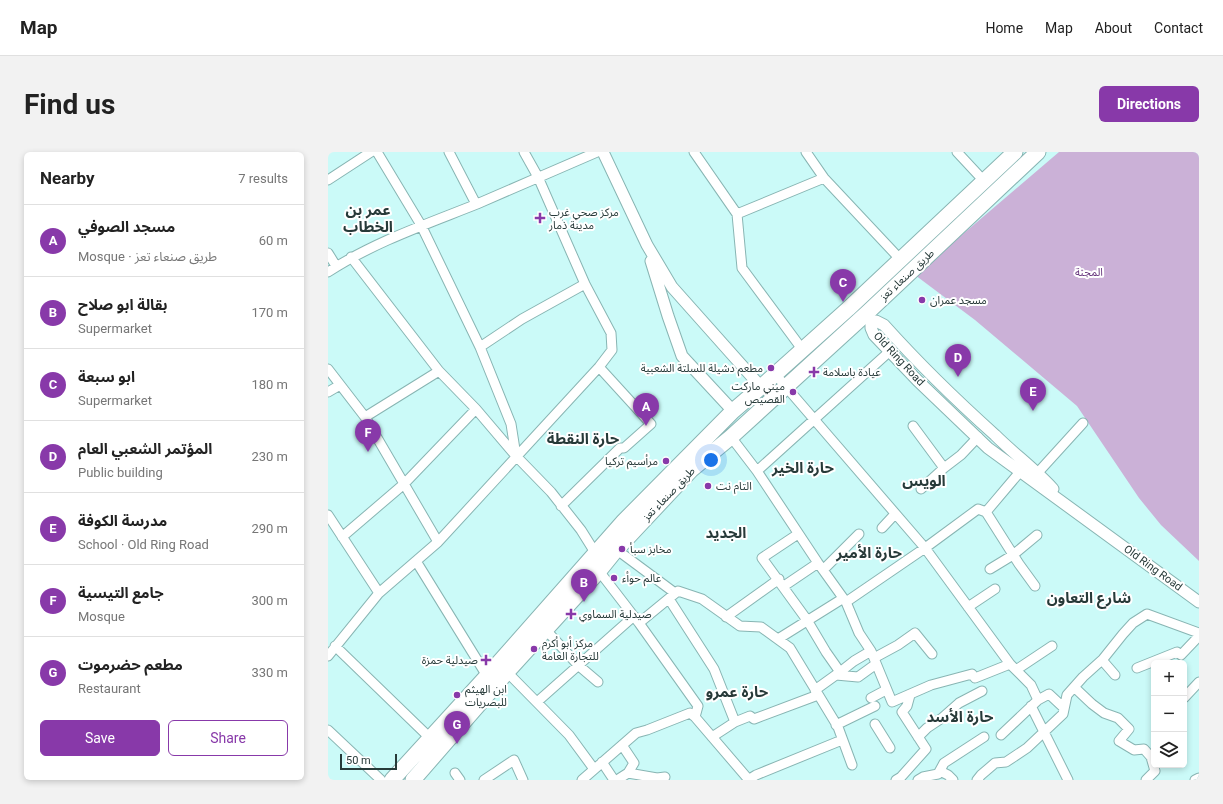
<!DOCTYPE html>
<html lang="en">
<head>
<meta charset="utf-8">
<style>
	:root { --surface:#fff; --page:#f2f2f2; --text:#222; --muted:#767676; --line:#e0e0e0; --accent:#8839a9 }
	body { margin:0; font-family:Roboto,"Noto Sans Arabic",sans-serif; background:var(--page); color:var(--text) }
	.controls { position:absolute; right:12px; bottom:12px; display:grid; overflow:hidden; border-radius:6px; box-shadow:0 2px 6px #0003 }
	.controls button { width:36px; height:36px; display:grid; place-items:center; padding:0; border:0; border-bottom:1px solid var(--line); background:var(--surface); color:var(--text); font:20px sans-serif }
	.scale { position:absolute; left:12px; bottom:10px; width:57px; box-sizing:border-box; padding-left:4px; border:2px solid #273a39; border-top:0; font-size:11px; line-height:14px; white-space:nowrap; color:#273a39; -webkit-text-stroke:3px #fff; paint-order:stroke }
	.you { position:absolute; left:383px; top:308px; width:14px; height:14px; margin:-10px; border:3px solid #fff; border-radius:50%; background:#1a73e8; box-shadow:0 0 0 6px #1a73e833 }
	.badge { display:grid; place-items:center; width:26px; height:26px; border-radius:50%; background:var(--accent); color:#fff; font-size:13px; font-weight:700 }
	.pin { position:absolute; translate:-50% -33px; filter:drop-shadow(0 1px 2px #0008) }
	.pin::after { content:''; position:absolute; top:21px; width:14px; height:12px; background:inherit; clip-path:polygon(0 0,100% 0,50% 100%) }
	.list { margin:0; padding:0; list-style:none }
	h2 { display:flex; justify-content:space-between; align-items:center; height:52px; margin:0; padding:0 16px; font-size:17px }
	h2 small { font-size:13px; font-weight:400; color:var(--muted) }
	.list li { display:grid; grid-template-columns:26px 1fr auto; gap:12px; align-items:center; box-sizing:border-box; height:72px; padding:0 16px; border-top:1px solid var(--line) }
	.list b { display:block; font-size:15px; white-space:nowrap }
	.list p { margin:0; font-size:13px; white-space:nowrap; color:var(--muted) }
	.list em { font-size:13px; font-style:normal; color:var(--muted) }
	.actions { display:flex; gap:8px; padding:12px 16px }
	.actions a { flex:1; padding:9px 0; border:1px solid var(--accent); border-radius:6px; text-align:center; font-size:14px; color:var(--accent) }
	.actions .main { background:var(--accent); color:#fff }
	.icon { flex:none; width:22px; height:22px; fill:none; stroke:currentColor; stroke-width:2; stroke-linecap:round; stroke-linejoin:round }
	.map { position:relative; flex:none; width:871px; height:628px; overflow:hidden; border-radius:6px }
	header { display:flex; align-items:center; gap:24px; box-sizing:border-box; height:56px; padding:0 20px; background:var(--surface); border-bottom:1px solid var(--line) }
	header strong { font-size:19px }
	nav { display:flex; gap:22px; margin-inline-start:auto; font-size:14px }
	.intro { display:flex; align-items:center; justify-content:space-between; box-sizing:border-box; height:96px; padding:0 24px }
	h1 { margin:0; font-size:28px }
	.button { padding:10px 18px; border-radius:6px; background:var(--accent); color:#fff; font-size:14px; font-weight:700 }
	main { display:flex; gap:24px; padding:0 24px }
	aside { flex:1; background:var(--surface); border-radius:6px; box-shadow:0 2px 6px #0003 }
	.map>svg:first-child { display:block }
	.green { fill:#cbb1d7 }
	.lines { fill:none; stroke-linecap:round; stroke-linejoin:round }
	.minor-casing { stroke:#88b5b3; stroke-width:11 }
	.tertiary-casing { stroke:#88b5b3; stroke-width:13 }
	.trunk-casing { stroke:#88b5b3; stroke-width:17 }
	.minor { stroke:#fff; stroke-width:9 }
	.tertiary { stroke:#fff; stroke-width:11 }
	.trunk { stroke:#fff; stroke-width:15 }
	.poi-dot { fill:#8839a9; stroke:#fff; stroke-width:1.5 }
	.labels { text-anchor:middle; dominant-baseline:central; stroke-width:4; stroke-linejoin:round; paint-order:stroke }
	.poi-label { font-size:11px; fill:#273a39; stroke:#fff; text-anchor:start }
	.park-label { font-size:11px; fill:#69387f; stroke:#fff }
	.street-label { font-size:11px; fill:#273a39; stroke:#fff }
	.district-label { font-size:15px; font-weight:bold; fill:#273a39; stroke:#fff }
</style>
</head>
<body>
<header>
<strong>Map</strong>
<nav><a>Home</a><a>Map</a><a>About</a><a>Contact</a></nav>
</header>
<div class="intro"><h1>Find us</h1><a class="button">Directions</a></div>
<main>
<aside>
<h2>Nearby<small>7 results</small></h2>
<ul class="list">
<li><span class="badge">A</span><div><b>مسجد الصوفي</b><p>Mosque · طريق صنعاء تعز</p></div><em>60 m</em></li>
<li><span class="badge">B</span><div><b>بقالة ابو صلاح</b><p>Supermarket</p></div><em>170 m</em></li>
<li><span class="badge">C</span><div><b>ابو سبعة</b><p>Supermarket</p></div><em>180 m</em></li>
<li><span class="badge">D</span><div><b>المؤتمر الشعبي العام</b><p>Public building</p></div><em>230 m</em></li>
<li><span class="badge">E</span><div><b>مدرسة الكوفة</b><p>School · Old Ring Road</p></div><em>290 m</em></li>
<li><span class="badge">F</span><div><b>جامع التيسية</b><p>Mosque</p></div><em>300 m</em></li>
<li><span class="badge">G</span><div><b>مطعم حضرموت</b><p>Restaurant</p></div><em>330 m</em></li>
</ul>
<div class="actions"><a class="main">Save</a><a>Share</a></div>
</aside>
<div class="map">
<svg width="871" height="628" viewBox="0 0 871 628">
	<rect width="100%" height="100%" fill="#cbfaf8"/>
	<path class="green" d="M731,0H871V409L833,373L811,346L749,254L647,168L587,123Z"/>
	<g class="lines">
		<g class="minor-casing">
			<path id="minor" d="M49,0L93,73L152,195L183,272L188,304
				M121,0L148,52
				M366,0L409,62L414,116L474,197
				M478,0L496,26L572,107
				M629,0L656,29
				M0,28L43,0
				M409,62L496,26
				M0,101L8,114
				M23,105L111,219L148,257L188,304L223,340L253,378L268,402L271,404
				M0,120C46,90 99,72 149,52C189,35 229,17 269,0
				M152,195L194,167L257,132
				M0,217L37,265L110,390
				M447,222L597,396L682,512L703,533L710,548
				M0,240L12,233
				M37,265L111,219
				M585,274L616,316
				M403,285L429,319L490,411L518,450L531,481L543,499L564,550L603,533L644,522L647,526L682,512
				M429,319L562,199
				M705,326L755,271
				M593,337L616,316L633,303L650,285
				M233,354L292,296H296L323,272L271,215
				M658,360L696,315
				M0,363L51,441
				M554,376L567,362
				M470,382L434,406L479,468L498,500L512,520L487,538
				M14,385L76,332L148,257
				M285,395L347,441
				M88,409L159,524
				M267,416L271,419L311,471L370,554L367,565L421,628
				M662,417L685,403L709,383
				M495,418L531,382
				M456,434L490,411
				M341,447L386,517L407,570
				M518,450L597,396L650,357L658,360L691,412L707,434
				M640,455L667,437
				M398,465L451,427
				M311,471L350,439L374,447L412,474L433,475L462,496L510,575L524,613
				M218,478L250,513L270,530
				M450,487L514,447
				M7,494L102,586
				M0,504L51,441L110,390L271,215L284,198L283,181L257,132L210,25L196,0
				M546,506L570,493L587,481L604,502
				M774,508L787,523
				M809,516L849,500L853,503L871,484
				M688,518L724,494
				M179,520L241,583L266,617
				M512,520L526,509L543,499
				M508,523L530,525L548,512
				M746,535L764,552L776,561L790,566L801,577L791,589L806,598L816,597L823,605
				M543,546L558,538
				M856,546L871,530
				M209,550L306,464
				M703,554L740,628
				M547,572L562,596
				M508,573L547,554
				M0,578L53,628
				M673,583L710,548L721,542L736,556
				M384,585L407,570L422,564L426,567L490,543
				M590,585L599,576L614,566L631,551L654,539
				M294,593L306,611L300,621
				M274,610L286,628
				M612,619L620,623L625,628
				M127,621L132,628
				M156,628L186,608L195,628
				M254,628L308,581L319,578L362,561L367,565
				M289,628L300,621L329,626L337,625
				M420,628L428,623L514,588
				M568,628L573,625L598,597L574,560L579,554L582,543
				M590,628L595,625L610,622L616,611L656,585
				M649,628L653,623L667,611L678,610L699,596L735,562L739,543L755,525L775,507L795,482L805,471L819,462L871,481
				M818,628L827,619L823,605L826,602
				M867,628L871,626"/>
		</g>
		<g class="tertiary-casing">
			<path id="tertiary" d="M275,0L319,93L344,135L433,235
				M323,109L340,164L354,204L405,259
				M543,169V176L546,183L589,228L660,296L871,450
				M543,169H548L556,173C591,212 628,248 667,283C686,302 707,317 725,337"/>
		</g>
		<g class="trunk-casing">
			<path id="trunk" d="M64,628L159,524L296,369L405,259L433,235L520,157L687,0
				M85,628L179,520L271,419L288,398L363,318L403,285L540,160L710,0"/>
		</g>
		<use href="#minor" class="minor"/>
		<use href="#tertiary" class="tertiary"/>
		<use href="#trunk" class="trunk"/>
	</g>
	<g class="poi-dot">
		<path d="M210 60h4v4h4v4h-4v4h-4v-4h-4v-4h4z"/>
		<circle cx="594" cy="148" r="4"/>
		<circle cx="443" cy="216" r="4"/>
		<path d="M484 214h4v4h4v4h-4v4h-4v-4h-4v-4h4z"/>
		<circle cx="465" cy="240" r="4"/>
		<circle cx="338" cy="309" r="4"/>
		<circle cx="380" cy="334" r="4"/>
		<circle cx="294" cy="397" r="4"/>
		<circle cx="286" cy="426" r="4"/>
		<path d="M241 456h4v4h4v4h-4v4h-4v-4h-4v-4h4z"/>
		<circle cx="206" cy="497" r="4"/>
		<path d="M156 502h4v4h4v4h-4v4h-4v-4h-4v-4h4z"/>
		<circle cx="129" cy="543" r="4"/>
	</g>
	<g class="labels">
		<g class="poi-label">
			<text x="221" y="60">مركز صحي غرب<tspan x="221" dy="13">مدينة ذمار</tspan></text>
			<text x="602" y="148">مسجد عمران</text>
			<text x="435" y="216" text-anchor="end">مطعم دشيلة للسلتة الشعبية</text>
			<text x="495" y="220">عيادة باسلامة</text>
			<text x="457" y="234" text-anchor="end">ميني ماركت<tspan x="457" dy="13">القصيص</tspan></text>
			<text x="330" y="309" text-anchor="end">مرأسيم تركيا</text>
			<text x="388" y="334">التام نت</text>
			<text x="302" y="397">مخابز سبأ</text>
			<text x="294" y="426">عالم حوأء</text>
			<text x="251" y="462">صيدلية السماوي</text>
			<text x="214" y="491">مركز أبو أكرم<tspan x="214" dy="13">للتجارة العامة</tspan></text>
			<text x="150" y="508" text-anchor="end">صيدلية حمزة</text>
			<text x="137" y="537">ابن الهيثم<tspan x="137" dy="13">للبصريات</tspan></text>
		</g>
		<g class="park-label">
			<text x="761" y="120">المجنة</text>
		</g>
		<g class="street-label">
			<text transform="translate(579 123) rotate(-43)">طريق صنعاء تعز</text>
			<text transform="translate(571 207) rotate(47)">Old Ring Road</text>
			<text transform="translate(341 342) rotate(-46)">طريق صنعاء تعز</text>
			<text transform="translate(825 416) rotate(36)">Old Ring Road</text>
		</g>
		<g class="district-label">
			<text x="40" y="58">عمر بن<tspan x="40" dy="17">الخطاب</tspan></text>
			<text x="255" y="287">حارة النقطة</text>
			<text x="475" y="316">حارة الخير</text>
			<text x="596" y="329">الويس</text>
			<text x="398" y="381">الجديد</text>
			<text x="541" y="401">حارة الأمير</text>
			<text x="761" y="446">شارع التعاون</text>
			<text x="409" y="540">حارة عمرو</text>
			<text x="632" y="565">حارة الأسد</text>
		</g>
	</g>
</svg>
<div class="controls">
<button>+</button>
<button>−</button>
<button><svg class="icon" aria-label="layers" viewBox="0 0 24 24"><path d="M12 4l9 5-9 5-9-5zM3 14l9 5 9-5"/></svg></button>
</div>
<div class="scale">50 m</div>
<div class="you"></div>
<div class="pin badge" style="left:318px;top:274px">A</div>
<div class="pin badge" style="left:256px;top:450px">B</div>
<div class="pin badge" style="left:515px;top:150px">C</div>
<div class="pin badge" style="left:630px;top:225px">D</div>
<div class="pin badge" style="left:705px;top:259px">E</div>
<div class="pin badge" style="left:40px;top:300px">F</div>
<div class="pin badge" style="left:129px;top:592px">G</div>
</div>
</main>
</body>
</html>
